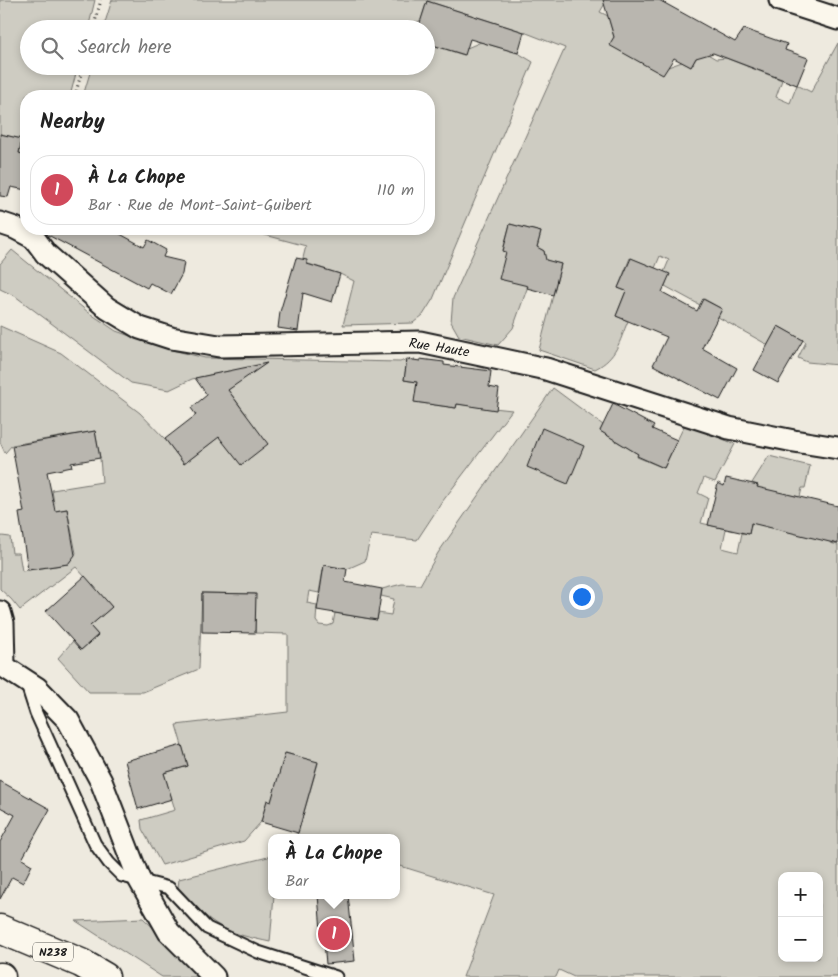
<!DOCTYPE html>
<html lang="en">
<head>
<meta charset="utf-8">
<style>
	:root { --surface:#fff; --page:#f2f2f2; --text:#222; --muted:#767676; --line:#e0e0e0; --accent:#d1495b }
	body { margin:0; font-family:Kalam,sans-serif; background:var(--page); color:var(--text) }
	.controls { position:absolute; right:15px; bottom:15px; display:grid; overflow:hidden; border-radius:10px; box-shadow:0 2px 8px #0003 }
	.controls button { width:45px; height:45px; display:grid; place-items:center; padding:0; border:0; border-bottom:1px solid var(--line); background:var(--surface); color:var(--text); font:25px sans-serif }
	.you { position:absolute; left:581px; top:596px; width:18px; height:18px; margin:-12px; border:4px solid #fff; border-radius:50%; background:#1a73e8; box-shadow:0 0 0 8px #1a73e833 }
	.badge { display:grid; place-items:center; width:32px; height:32px; border-radius:50%; background:var(--accent); color:#fff; font-size:16px; font-weight:700 }
	.pin { position:absolute; translate:-50% -50%; border:2px solid #fff; box-shadow:0 1px 5px #0006 }
	.popup { position:absolute; left:268px; top:834px; width:132px; height:65px; box-sizing:border-box; display:grid; place-content:center; border-radius:10px; background:var(--surface); filter:drop-shadow(0 1px 4px #0005); font-size:16px; white-space:nowrap; color:var(--muted) }
	.popup b { font-size:19px; color:var(--text) }
	.popup::after { content:''; position:absolute; left:50%; top:100%; margin-left:-10px; border:10px solid transparent; border-top-color:var(--surface) }
	.list { margin:0; padding:0; list-style:none }
	h2 { display:flex; justify-content:space-between; align-items:center; height:65px; margin:0; padding:0 20px; font-size:21px }
	h2 small { font-size:16px; font-weight:400; color:var(--muted) }
	.list li { display:grid; grid-template-columns:32px 1fr auto; gap:15px; align-items:center; box-sizing:border-box; height:70px; margin:0 10px 10px; padding:0 10px; border:1px solid var(--line); border-radius:20px }
	.list b { display:block; font-size:19px; white-space:nowrap }
	.list p { margin:0; font-size:16px; white-space:nowrap; color:var(--muted) }
	.list em { font-size:16px; font-style:normal; color:var(--muted) }
	.icon { flex:none; width:28px; height:28px; fill:none; stroke:currentColor; stroke-width:2; stroke-linecap:round; stroke-linejoin:round }
	.map { position:relative; flex:none; width:838px; height:977px; overflow:hidden }
	.search { position:absolute; background:var(--surface); box-shadow:0 2px 8px #0003; left:20px; top:20px; width:415px; height:55px; display:flex; align-items:center; gap:12px; box-sizing:border-box; padding:0 18px; border-radius:28px; color:var(--muted); font-size:19px }
	.panel { position:absolute; background:var(--surface); box-shadow:0 2px 8px #0003; left:20px; top:90px; width:415px; height:145px; border-radius:20px }
	.map>svg:first-child { display:block }
	.green { fill:#ceccc2; stroke:#75746f; fill-rule:evenodd }
	.building { fill:#b9b6af; stroke:#1c1c1c }
	.lines { fill:none; stroke-linecap:round; stroke-linejoin:round }
	.service-casing { stroke:#1c1c1c; stroke-width:15 }
	.minor-casing { stroke:#1c1c1c; stroke-width:25 }
	.trunk-casing { stroke:#1c1c1c; stroke-width:31 }
	.path { stroke:#1c1c1c; stroke-width:3; stroke-dasharray:1 4; stroke-linecap:butt }
	.service { stroke:#fbf7ec; stroke-width:11 }
	.minor { stroke:#fbf7ec; stroke-width:21 }
	.trunk { stroke:#fbf7ec; stroke-width:28 }
	.labels { text-anchor:middle; dominant-baseline:central; stroke-width:5; stroke-linejoin:round; paint-order:stroke }
	.shield { fill:#fbf7ec; stroke:#5f5e5a; stroke-width:1 }
	.shield-label { font-size:12px; font-weight:bold; fill:#1c1c1c }
	.street-label { font-size:14px; fill:#1c1c1c; stroke:#fbf7ec }
</style>
</head>
<body>
<div class="map">
<svg width="838" height="977" viewBox="0 0 838 977">
	<rect width="100%" height="100%" fill="#eeeadf"/>
	<filter id="ink" filterUnits="userSpaceOnUse"><feTurbulence type="fractalNoise" baseFrequency=".02" numOctaves="2"/><feDisplacementMap in="SourceGraphic" scale="10" xChannelSelector="R" yChannelSelector="G"/><feConvolveMatrix kernelMatrix="1 2 1 2 8 2 1 2 1" color-interpolation-filters="sRGB"/></filter>
	<g filter="url(#ink)">
		<path class="green" d="M0,0H95L88,29H29V66H78L70,96H26V155L19,153L22,139L0,134Z
			M112,0H607L600,12L608,16L614,37L610,45L668,67L682,62L691,67L701,50L716,59L726,58L782,80L776,97L790,103L797,85L811,92L838,43V365L807,362L798,358L806,342L778,326L768,345L718,317L722,309L704,299L700,305L665,286L669,274L664,272L669,260L660,256L655,268L630,258L618,288L626,291L616,316L628,321C619,342 617,358 595,369L539,350L561,264L544,260V251L541,249L536,251L541,232L510,224L503,250L506,252L528,286L513,328L498,345L459,336L451,322L453,298L565,48L524,32L427,1L421,20L414,24L412,29H103Z
			M481,42L518,53L533,62L433,299L423,315L413,323L343,325L354,281L340,274L302,262L306,246L258,233L260,229H429V96H83L92,66H426V43L464,55L467,48Z
			M12,250L88,312L116,331L164,348L205,358L400,362L407,359L404,380L417,382L415,402L456,408L457,404L512,410L442,502L417,540L371,535L365,561L347,569L324,565L319,593L309,591L307,603L317,605L316,621L319,625L328,626L333,624L335,613L377,620L378,613L391,615L394,599L381,596L382,589L402,584L420,585L438,553L553,388L603,425L600,431L638,454L637,457L664,468L685,424L735,444L715,482L704,478L698,493L708,498L701,523L726,529L722,548L738,552L742,533L749,534L758,493H756L758,485L752,483L769,456L810,466L805,488H802L800,497L789,495L832,535L830,543L838,545V977H574L559,970L556,977H463L494,895L397,865L396,838H292L298,833L318,763L286,753L271,802L267,801L261,822L244,841L162,865L142,829L141,820L175,810L164,773L188,766L176,725L288,712V634L255,633V594L202,593L199,669L143,692H89L58,658L73,641L81,650L98,635L90,626L112,607L76,567L20,610L11,599L0,589V538L2,536L10,537L12,553H19L22,571L68,564L76,553L67,509L55,511L52,490L102,482L100,458L95,431L12,445L5,453L0,442V326L61,353L140,413L165,439L184,464L247,415L228,390L238,382L229,371L192,379L169,390L131,383L15,296L0,289V264ZM782,876H819V958H782Z
			M271,855L272,895H274L270,942C252,938 230,934 215,923C201,914 190,900 178,888L179,879L268,857Z
			M143,918L205,977H162L76,921Z"/>
		<path class="building" d="M603,0H659L735,42L744,29L787,44L785,50L808,58L797,85L713,53L696,58L691,67L674,58L663,75L609,45L614,37Z
			M427,1L524,32L518,53L470,39L465,55L426,43V29H418Z
			M0,134L22,139L19,153L26,155V190L11,187L8,197L0,196Z
			M510,224L541,232L537,247L544,251L546,260L561,264L553,295L527,288L528,286L499,279L506,252L503,251Z
			M42,229H111L144,247L148,240L166,250L163,257L184,262L182,274L171,294L150,283L147,288L48,235Z
			M296,258L307,260V264L340,274L332,302L303,293L298,331L278,328L280,312Z
			M631,258L670,274L662,292L697,311L703,299L722,309L702,348L737,368L720,400L653,365L667,337L616,316L626,291L618,288Z
			M778,326L803,340L778,383L754,370Z
			M407,359L420,361V359L444,362V365L491,371L489,387L499,389L496,410L457,404L456,408L414,402L417,382L404,380Z
			M267,363L228,390L268,444L241,465L219,437L184,464L165,439L196,415L191,408L207,395L195,378Z
			M613,404L654,426L652,429L677,440L664,468L637,456L638,454L600,431Z
			M542,428L584,446L568,484L527,467Z
			M95,431L100,458L71,463L72,467L47,472L55,511L67,509L75,555L68,564L28,570L19,513L24,512L12,446Z
			M726,478L758,485L757,487L838,506V544L751,523L749,534L708,525L718,483L724,486Z
			M324,565L347,569L345,582L382,589L377,620L317,610Z
			M85,576L112,607L90,626L98,635L81,650L46,611Z
			M202,593L256,594L255,633L202,632Z
			M182,745L188,766L164,773L172,799L138,809L125,761Z
			M285,753L318,762L298,833L261,822L267,800L271,802Z
			M0,781L50,809L22,859L32,865L23,883L12,877L0,899V842L15,815L0,807Z
			M318,895H348L355,961L326,964L324,942H322Z"/>
		<g class="lines">
			<g class="service-casing">
				<path id="service" d="M27,685L36,713L95,844L109,863L122,876L169,888L207,928L258,952L336,977"/>
			</g>
			<g class="minor-casing">
				<path id="minor" d="M780,0L838,19
					M0,223L15,228L34,238L46,254L107,308L140,328L171,338L219,346L420,342L546,369L729,428L794,441L838,448
					M0,612L3,623L4,665
					M0,664L37,688L68,720L101,781L139,879L169,932L214,977"/>
			</g>
			<g class="trunk-casing">
				<path id="trunk" d="M0,929L81,963L105,977
					M0,977H1"/>
			</g>
			<path class="path" d="M93,29L101,0
				M75,96L83,66"/>
			<use href="#service" class="service"/>
			<use href="#minor" class="minor"/>
			<use href="#trunk" class="trunk"/>
		</g>
	</g>
	<g class="labels">
		<rect class="shield" x="33" y="942.5" width="40" height="19" rx="4"/>
		<g class="shield-label">
			<text x="53" y="952">N238</text>
		</g>
		<g class="street-label">
			<text transform="translate(439 348) rotate(9)">Rue Haute</text>
		</g>
	</g>
</svg>
<div class="controls">
<button>+</button>
<button>−</button>
</div>
<div class="you"></div>
<div class="pin badge" style="left:334px;top:934px">1</div>
<div class="popup"><b>À La Chope</b>Bar</div>
<div class="search"><svg class="icon" aria-label="search" viewBox="0 0 24 24"><circle cx="10" cy="10" r="6"/><path d="M15 15l6 6"/></svg>Search here</div>
<section class="panel">
<h2>Nearby<small></small></h2>
<ul class="list">
<li><span class="badge">1</span><div><b>À La Chope</b><p>Bar · Rue de Mont-Saint-Guibert</p></div><em>110 m</em></li>
</ul>
</section>
</div>
</body>
</html>
